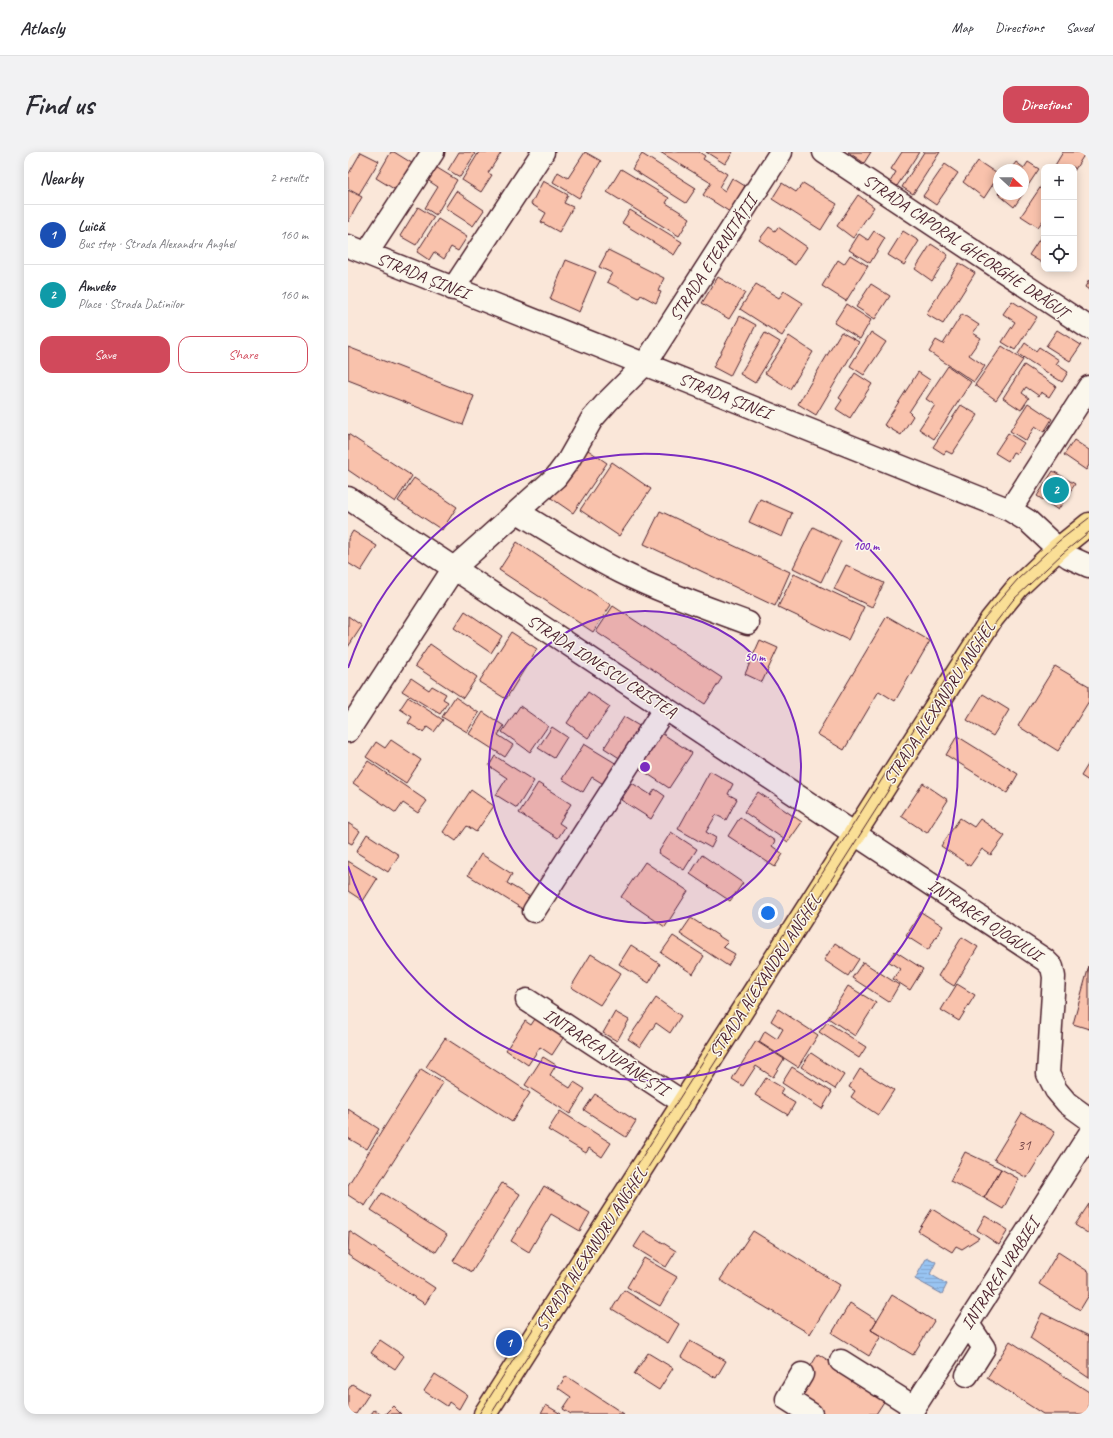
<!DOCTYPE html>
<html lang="en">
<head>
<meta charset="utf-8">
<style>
	:root { --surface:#fff; --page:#f2f2f3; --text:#2b2b33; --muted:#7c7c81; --line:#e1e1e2; --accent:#d1495b }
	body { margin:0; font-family:Caveat,sans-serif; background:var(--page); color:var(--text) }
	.controls { position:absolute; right:12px; top:12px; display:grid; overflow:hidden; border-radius:8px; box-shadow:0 2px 10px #0003 }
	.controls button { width:36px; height:36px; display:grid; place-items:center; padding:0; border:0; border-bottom:1px solid var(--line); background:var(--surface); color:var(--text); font:20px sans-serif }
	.compass { position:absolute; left:645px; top:12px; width:36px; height:36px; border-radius:50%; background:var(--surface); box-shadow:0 2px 10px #0003; rotate:112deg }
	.you { position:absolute; left:420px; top:761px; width:14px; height:14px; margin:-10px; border:3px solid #fff; border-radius:50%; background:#1a73e8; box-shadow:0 0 0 6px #1a73e833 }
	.badge { display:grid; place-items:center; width:26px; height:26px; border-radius:50%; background:var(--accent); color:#fff; font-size:13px; font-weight:700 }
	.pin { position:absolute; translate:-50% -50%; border:2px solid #fff; box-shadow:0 1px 4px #0006 }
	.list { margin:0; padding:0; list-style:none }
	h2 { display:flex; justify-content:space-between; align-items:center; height:52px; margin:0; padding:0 16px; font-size:17px }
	h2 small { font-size:13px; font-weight:400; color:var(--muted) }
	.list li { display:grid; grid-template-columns:26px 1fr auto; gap:12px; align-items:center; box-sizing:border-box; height:60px; padding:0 16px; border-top:1px solid var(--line) }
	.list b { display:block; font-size:15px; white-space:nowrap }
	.list p { margin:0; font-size:13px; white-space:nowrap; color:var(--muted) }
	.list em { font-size:13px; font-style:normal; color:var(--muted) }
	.actions { display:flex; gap:8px; padding:12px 16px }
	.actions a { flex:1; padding:9px 0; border:1px solid var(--accent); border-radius:12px; text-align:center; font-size:14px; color:var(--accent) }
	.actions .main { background:var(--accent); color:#fff }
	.icon { flex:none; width:22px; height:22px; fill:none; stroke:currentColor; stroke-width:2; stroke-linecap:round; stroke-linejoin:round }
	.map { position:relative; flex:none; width:741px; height:1262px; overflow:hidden; border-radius:12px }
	header { display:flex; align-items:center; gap:24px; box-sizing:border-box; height:56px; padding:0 20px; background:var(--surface); border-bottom:1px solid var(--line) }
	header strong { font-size:19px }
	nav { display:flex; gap:22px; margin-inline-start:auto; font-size:14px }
	.intro { display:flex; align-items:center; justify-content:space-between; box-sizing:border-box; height:96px; padding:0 24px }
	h1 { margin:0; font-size:28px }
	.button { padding:10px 18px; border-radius:12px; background:var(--accent); color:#fff; font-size:14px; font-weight:700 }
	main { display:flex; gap:24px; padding:0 24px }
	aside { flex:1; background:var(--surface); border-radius:12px; box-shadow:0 2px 10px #0003 }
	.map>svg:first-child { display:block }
	.water { fill:url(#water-rules); stroke:#7982a2 }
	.building { fill:#f9c2ac; stroke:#4a1f2b }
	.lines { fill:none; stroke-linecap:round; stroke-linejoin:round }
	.minor-casing { stroke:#4a1f2b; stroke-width:25 }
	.major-casing { stroke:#4a1f2b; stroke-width:25 }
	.minor { stroke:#fbf7ec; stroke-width:22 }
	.major { stroke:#fadf96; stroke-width:22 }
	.tram { stroke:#4a1f2b; stroke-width:1 }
	.ring { fill:none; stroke:#7b2cbf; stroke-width:2 }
	.labels { text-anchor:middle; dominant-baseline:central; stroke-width:3; stroke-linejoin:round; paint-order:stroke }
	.number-label { font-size:15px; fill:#76484b }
	.street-label { font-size:17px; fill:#4a1f2b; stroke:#fbf7ec }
	.centre { fill:#7b2cbf; stroke:#fbf7ec; stroke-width:2 }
	.ring-label { font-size:12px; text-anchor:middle; font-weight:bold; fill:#7b2cbf; stroke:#fbf7ec; stroke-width:3; stroke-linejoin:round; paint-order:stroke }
</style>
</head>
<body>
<header>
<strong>Atlasly</strong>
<nav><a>Map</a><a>Directions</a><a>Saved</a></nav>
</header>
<div class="intro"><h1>Find us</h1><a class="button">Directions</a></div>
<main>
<aside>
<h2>Nearby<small>2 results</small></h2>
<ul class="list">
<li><span class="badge" style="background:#1a4fb4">1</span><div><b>Luică</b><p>Bus stop · Strada Alexandru Anghel</p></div><em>160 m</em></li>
<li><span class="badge" style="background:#0f9aa8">2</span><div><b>Amveko</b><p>Place · Strada Datinilor</p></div><em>160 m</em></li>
</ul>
<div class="actions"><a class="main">Save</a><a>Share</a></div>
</aside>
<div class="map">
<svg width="741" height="1262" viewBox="0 0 741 1262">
	<defs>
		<pattern id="water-rules" width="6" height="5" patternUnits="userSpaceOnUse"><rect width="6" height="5" fill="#98c4f2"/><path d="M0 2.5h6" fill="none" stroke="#84a8d0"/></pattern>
	</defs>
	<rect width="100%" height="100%" fill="#fae7d9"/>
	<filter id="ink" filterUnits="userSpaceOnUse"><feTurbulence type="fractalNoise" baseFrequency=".025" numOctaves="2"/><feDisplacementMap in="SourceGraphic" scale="8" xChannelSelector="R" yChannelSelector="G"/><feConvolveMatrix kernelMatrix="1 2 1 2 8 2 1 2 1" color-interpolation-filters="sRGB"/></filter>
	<g filter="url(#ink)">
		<path class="water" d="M579,1105L588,1110L582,1122L599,1132L594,1142L567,1127Z"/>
		<path class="building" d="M13,0L31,9L11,42L0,36V23Z
			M43,0H46L67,13L51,40L28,26Z
			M111,0H124L127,2L112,25L100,18Z
			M131,0H151L153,1L140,21L144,23L133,40L114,28Z
			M237,0L253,9L231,46L205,30L210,20L220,26Z
			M312,0H351L357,4L355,7L379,22L371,35L377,39L384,26L397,34L382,60L355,43L363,31Z
			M358,0H385L377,12Z
			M500,0H523L516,11Z
			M554,0H571L549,34L542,30L548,20L543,17Z
			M576,0H592L565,42L554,35Z
			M715,0H738L726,19V15H706Z
			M294,2L348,36L338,51L284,17Z
			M630,9L651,23L636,46L615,30Z
			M668,10L676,16L680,10L691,17L675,41V18H662Z
			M597,12L610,21L588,53L575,44Z
			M86,14L109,28L88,63L77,56L90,35L78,27Z
			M273,17L321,46L318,51L342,66L331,84L259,40Z
			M195,29L220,43L216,51L225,55L211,80L193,70L198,61L183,52Z
			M696,30V67L690,75L673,64Z
			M434,31L448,40L455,31L489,52L473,78L424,47Z
			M0,38L14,45L0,70Z
			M108,39L136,58L125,74L97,56Z
			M651,40V42H675L666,55L650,42Z
			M510,43L526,55L505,86L489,74Z
			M70,55L86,65L68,93L52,84Z
			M282,58L334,90L326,103L274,71Z
			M90,67L119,85L110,99L103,95L96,107L86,100L81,108L69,100Z
			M421,75L427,79L430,75L459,95L447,113L411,88Z
			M526,79L537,86L522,111L501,98L511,82L520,88Z
			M555,79L571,89L556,113L540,103Z
			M696,80V112L681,103Z
			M583,92L600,103L584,129L567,117Z
			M260,98L316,126L310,139L313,140L308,151L293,143L291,146L259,130L264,121L251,115Z
			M502,103L520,114L498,149L474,134L490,108L496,112Z
			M218,108L248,120L231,160L202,147Z
			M611,111L627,121L595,172L578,162Z
			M370,125L397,141L381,167L354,151Z
			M741,128V138L737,135Z
			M408,132L431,146L436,139L455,151L434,184L392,157Z
			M523,132L542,144L527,167L508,155Z
			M664,149L689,165L667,198L654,190L667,170L655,162Z
			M498,152L523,168L512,187L486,171Z
			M614,162L631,173L625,181L633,186L621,203L637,214L626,230L581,200L588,188L595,192Z
			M392,164L408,173L382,224L365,215Z
			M709,178L733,193L722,209L698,194Z
			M493,180L511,190L468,263L450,252Z
			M523,180L538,190L516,223L502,214Z
			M417,181L432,190L407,231L392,222Z
			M441,184L465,200L442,237L417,221Z
			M677,191L688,199L691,195L711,208L708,212L720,220L714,230L670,202Z
			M654,194L675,208L648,248L627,233Z
			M0,195L126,244L115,273L0,228Z
			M676,213L708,234L701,245L693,240L691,244L678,235L674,241L681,246L673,258L655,246Z
			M600,214L623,230L586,287L571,277L587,253L578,247Z
			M570,220L582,228L561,260L565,264L553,283L536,273Z
			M507,221L524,232L502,266L488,257L494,248L491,246Z
			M680,251L704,267L696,280L687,274L678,289L662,279Z
			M613,253L630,263L604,302L598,299L596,302L585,295Z
			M660,281L676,291L669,302L665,300L660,309L647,301Z
			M0,282L64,324L47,350L0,318Z
			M726,288L741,298V313L738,318L716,303Z
			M237,296L259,311L225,361L203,346Z
			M264,310L303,337L271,384L232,358Z
			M705,319L727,332L710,358L689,344Z
			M66,326L109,355L94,378L50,349Z
			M412,347L444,361L434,385L401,370Z
			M312,359L442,420L427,454L296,392Z
			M465,375L493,389L473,430L445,416Z
			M5,379L29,394L13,419L0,411V387Z
			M169,390L263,453L245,480L151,418Z
			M498,413L536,431L524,455L486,437Z
			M446,422L516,455L500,488L430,455Z
			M265,454L374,526L357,552L248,480Z
			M117,459L154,484L143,501L106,476Z
			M0,464L14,474L0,495Z
			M539,464L582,489L547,549L531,539L496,598L469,582Z
			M163,480L189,497L158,547L131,530Z
			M412,488L430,496L414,530L397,522Z
			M82,492L129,525L115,546L67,514Z
			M707,514L741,534V549L710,599L670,574Z
			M63,526L81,538L84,534L98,542L95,547L100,550L92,562L54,539Z
			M240,540L262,555L240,586L219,571Z
			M635,542L661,558L645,584L619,568Z
			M60,545L95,568L86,580L79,575L75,580L60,571L64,565L52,557Z
			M107,545L131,561L119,580L94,565Z
			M172,554L200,574L182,600L154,580Z
			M135,560L156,574L150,583L165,593L157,605L121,582Z
			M276,565L293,575L273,607L256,596Z
			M204,575L219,585L206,606L190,596Z
			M312,580L344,601L321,636L289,615Z
			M609,584L670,622L659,641L598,603Z
			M43,588L73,608L58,631L18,605L28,590L37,596Z
			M236,592L269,612L257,633L244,625L235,640L214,627Z
			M147,604L186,629L169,656L148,643L159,626L141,614Z
			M20,609L79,649L70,661L55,651L48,661L5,631Z
			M741,611V629L733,624Z
			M362,619L385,632L380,642L389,647L378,668L368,663L358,680L368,686L363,696L330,677Z
			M190,631L223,652L211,671L217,675L210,686L171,661Z
			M284,631L303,643L307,637L317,644L303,667L273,648Z
			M575,631L600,648L579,681L553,664Z
			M123,638L146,654L128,680L119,674L108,689L95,680Z
			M410,640L454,670L440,690L396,660Z
			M392,665L427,689L424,694L435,702L427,715L380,684Z
			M612,666L626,675L632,667L657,684L643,703L634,697L622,714L593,694Z
			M0,671L12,679L4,692L0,690Z
			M323,680L349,697L336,718L310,701Z
			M19,682L51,703L40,720L8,700Z
			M133,702L164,722L159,731L189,749L181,761L120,723Z
			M354,703L395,731L382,749L342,722Z
			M0,709L29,727L15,749L0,739Z
			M297,710L340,739L317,775L273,745Z
			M573,760L595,774L580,798L558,784Z
			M343,766L380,790L375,795L387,802L380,814L332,782Z
			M325,784L356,804L345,822L313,801Z
			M614,785L630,795L606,834L590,824Z
			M487,791L511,807L500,824L476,808Z
			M283,793L312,812L301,831L271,812Z
			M547,799L575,817L562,838L545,827L552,817L540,809Z
			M243,802L273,821L252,853L223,835Z
			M515,810L551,833L541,850L504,826Z
			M741,814V877L725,872Z
			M609,832L627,843L611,869L593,858Z
			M500,834L528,851L507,884L480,866Z
			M308,846L333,864L322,881L308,871L292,895L280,887Z
			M430,857L470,883L450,915L411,890L417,879L429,887L435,877L423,869Z
			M267,860L281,868L269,889L255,881Z
			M189,864L217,883L204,903L192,895L180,913L158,898L177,869L183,873Z
			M479,870L518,895L511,906L471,880Z
			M97,886L182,941L164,970L78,915Z
			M408,889L436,907L425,925L408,914L395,934L384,927Z
			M463,901L496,923L487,937L453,915Z
			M195,905L208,913L202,923L222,936L226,930L237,937L222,962L177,933Z
			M444,915L484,940L474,957L434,931Z
			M73,917L95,931L17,1054L0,1043V1033Z
			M512,917L546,938L530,963L503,945L507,939L501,935Z
			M418,926L435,936L432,942L447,951L440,963L407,943Z
			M247,942L288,969L278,985L236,958Z
			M0,957L31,977L19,997L0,986Z
			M212,959L263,991L254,1005L241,996L238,1001L200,978Z
			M674,961L707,980L679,1026L646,1007Z
			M617,1000L653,1017L636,1046L602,1029Z
			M653,1017L671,1027L655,1057L636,1046Z
			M154,1031L172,1042L124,1120L105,1109Z
			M196,1034L242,1061L232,1079L203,1062L181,1100L163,1089Z
			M34,1041L99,1083L88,1100L23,1058Z
			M741,1052V1082L727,1073Z
			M584,1057L631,1086L614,1097L608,1094L604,1100L570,1079Z
			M637,1064L660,1078L651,1093L629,1078Z
			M1,1079L87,1136L77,1152L0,1103Z
			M296,1079L328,1099L318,1115L286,1095Z
			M405,1079L492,1133L462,1182L372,1128Z
			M710,1100L741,1120V1143L732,1158L691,1132Z
			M296,1106L329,1125L312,1154L279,1135Z
			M276,1138L331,1172L320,1191L264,1157Z
			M544,1143L586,1169L565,1203L523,1178Z
			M502,1151L529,1168L523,1178L533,1184L521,1204L484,1181Z
			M694,1161L741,1184V1226L682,1186Z
			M32,1188L56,1204L47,1217L23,1201Z
			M342,1189L378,1209L368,1226L333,1205Z
			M662,1189L741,1240V1262H695L639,1226Z
			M300,1201L325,1216L311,1238L286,1222Z
			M470,1202L539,1245L528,1262H475L445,1244Z
			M87,1222L119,1243L111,1257L101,1250L99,1254L76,1239Z
			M218,1224L276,1262H223L215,1257L223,1245L210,1236Z
			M4,1232L21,1242L8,1262H0V1238Z
			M198,1253L213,1262H193Z
			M45,1254L53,1262H37Z
			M26,1258L32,1262H23Z"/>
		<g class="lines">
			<g class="minor-casing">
				<path id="minor" d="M476,0L741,176
					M0,94L662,358L680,369L710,397L721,405L741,414
					M19,101L85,0
					M105,137L195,0
					M0,346L697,808L704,815L706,825L700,922L708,938L719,951L741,967
					M662,358L741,235
					M170,360C204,381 237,402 273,420C313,440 357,455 400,471
					M0,579L106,416L208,325L220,309L244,267L260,249L297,212L433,0
					M186,759L317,556
					M179,848L336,951
					M493,1209L566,1255
					M454,1222L439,1247L463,1262
					M619,1223L636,1196L620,1172
					M562,1262L741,983"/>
			</g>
			<g class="major-casing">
				<path id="major" d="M137,1262L643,468L669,436L710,397L741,372"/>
			</g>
			<use href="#minor" class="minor"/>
			<use href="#major" class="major"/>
			<path class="tram" d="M131,1262L637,465L670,427L711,389L741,366
				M143,1262L645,474L665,448L715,401L741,380"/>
		</g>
	</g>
	<circle cx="297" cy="615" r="156" fill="#7b2cbf" fill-opacity=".12"/>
	<g class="ring">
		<circle cx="297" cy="615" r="156"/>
		<path d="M0 516A313 313 0 1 1 0 714"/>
	</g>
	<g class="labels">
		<g class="number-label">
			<text x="676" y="993">31</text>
		</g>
		<g class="street-label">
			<text transform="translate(618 94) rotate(34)">STRADA CAPORAL GHEORGHE DRĂGUȚ</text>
			<text transform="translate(365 106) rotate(-57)">STRADA ETERNITĂȚII</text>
			<text transform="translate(75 124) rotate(22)">STRADA ȘINEI</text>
			<text transform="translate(377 244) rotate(22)">STRADA ȘINEI</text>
			<text transform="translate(254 514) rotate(33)">STRADA IONESCU CRISTEA</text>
			<text transform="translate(591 551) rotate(-57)">STRADA ALEXANDRU ANGHEL</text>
			<text transform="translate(637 768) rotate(34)">INTRAREA OJOGULUI</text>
			<text transform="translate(417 824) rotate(-57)">STRADA ALEXANDRU ANGHEL</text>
			<text transform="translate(258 900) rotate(33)">INTRAREA JUPÂNEȘTI</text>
			<text transform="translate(243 1097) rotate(-57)">STRADA ALEXANDRU ANGHEL</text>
			<text transform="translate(652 1122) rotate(-57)">INTRAREA VRABIEI</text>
		</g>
	</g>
	<circle cx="297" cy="615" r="6" class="centre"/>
	<g class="ring-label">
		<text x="518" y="398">100 m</text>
		<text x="407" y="509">50 m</text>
	</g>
</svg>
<div class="controls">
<button>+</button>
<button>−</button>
<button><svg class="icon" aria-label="locate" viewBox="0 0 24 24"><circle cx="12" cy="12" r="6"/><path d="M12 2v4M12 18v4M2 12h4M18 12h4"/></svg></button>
</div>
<svg class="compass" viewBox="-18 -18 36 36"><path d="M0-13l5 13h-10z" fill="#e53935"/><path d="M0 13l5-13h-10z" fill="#7c7c81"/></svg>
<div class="you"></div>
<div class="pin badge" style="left:161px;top:1191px;background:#1a4fb4">1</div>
<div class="pin badge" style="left:708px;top:338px;background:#0f9aa8">2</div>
</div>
</main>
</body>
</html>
